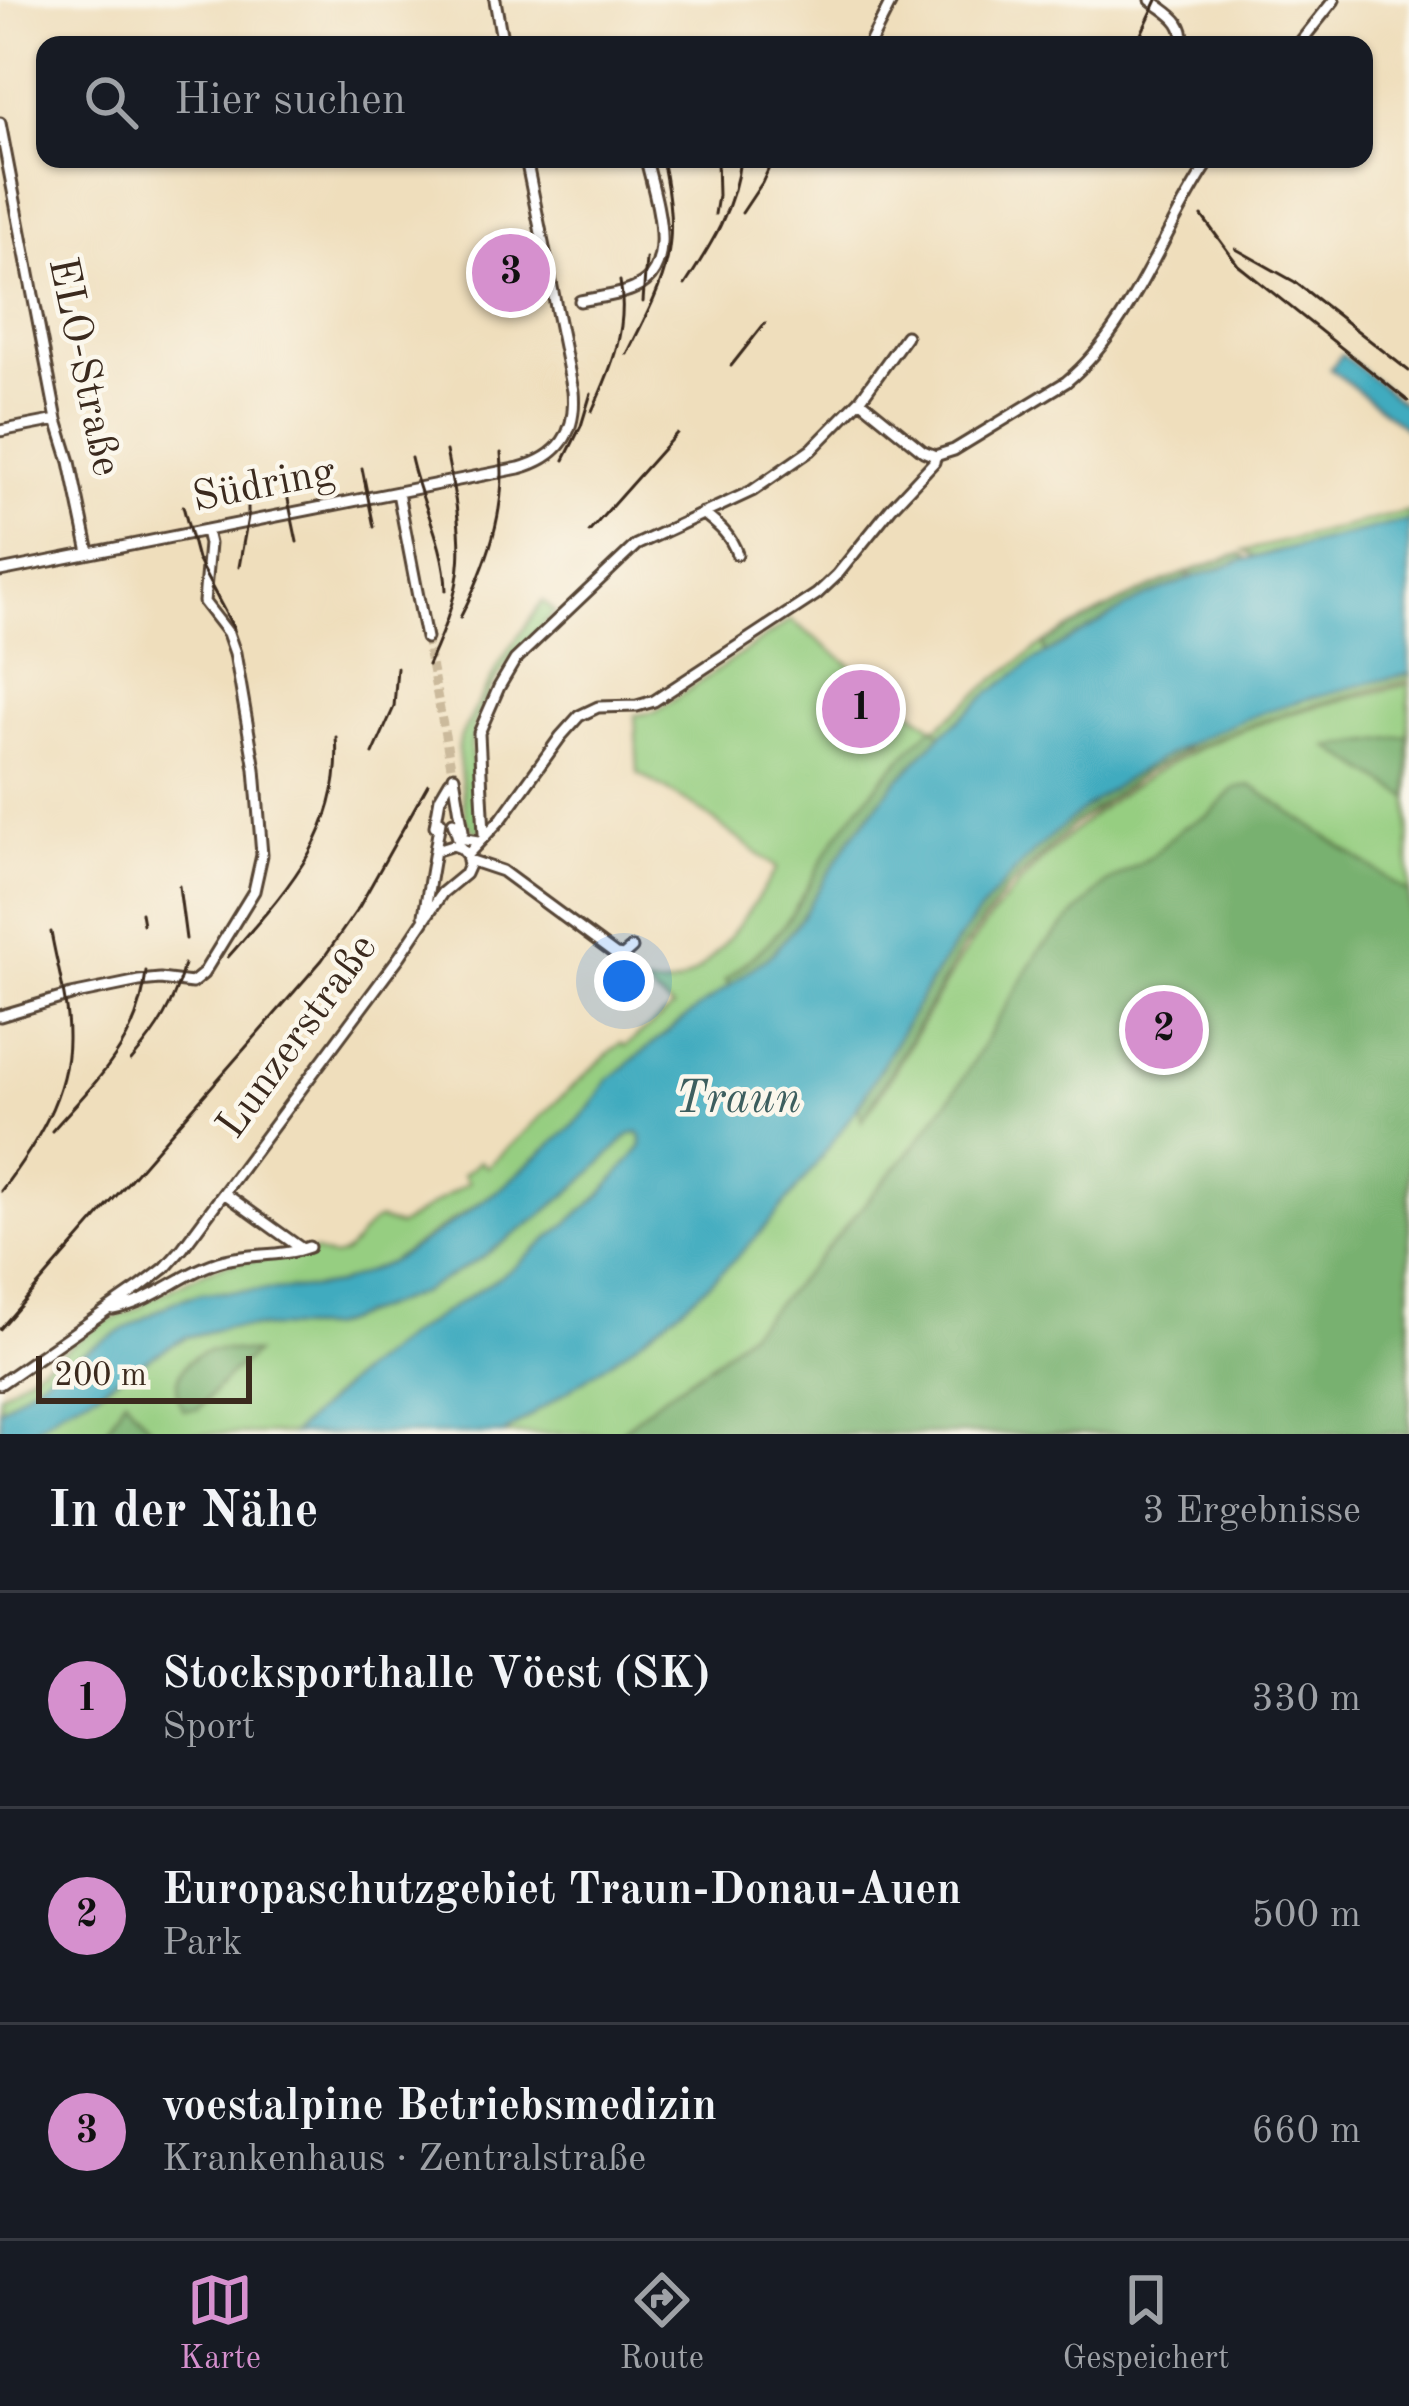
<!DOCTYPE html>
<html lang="de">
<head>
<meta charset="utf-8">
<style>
	:root { --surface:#171b24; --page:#20242c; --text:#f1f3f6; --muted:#9ea1a6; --line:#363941; --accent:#d690ce }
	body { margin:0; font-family:"Old Standard TT",serif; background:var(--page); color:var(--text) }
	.scale { position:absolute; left:36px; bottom:30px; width:216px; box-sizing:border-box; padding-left:12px; border:6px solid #3b2a1e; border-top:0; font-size:33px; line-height:42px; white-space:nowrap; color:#3b2a1e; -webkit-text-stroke:9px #fbf7ec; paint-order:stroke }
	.you { position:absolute; left:624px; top:981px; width:42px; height:42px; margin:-30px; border:9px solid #fff; border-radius:50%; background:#1a73e8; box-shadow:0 0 0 18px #1a73e833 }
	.badge { display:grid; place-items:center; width:78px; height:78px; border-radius:50%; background:var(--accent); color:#111; font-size:39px; font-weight:700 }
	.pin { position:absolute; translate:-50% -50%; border:6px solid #fff; box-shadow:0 3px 12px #0006 }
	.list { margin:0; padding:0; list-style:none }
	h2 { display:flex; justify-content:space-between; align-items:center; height:156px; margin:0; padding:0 48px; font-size:51px }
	h2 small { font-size:39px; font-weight:400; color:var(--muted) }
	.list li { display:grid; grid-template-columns:78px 1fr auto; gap:36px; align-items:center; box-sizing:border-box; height:216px; padding:0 48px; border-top:3px solid var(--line) }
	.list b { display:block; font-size:45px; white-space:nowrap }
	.list p { margin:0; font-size:39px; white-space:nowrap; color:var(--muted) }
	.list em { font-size:39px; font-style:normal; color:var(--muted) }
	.icon { flex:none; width:66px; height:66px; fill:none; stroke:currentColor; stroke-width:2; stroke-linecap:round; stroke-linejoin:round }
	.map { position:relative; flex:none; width:1409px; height:1434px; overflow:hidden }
	.search { position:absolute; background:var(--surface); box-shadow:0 3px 9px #0004; left:36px; right:36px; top:36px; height:132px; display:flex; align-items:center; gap:30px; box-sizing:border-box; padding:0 42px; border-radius:24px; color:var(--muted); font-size:45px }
	.sheet { height:804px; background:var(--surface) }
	nav { display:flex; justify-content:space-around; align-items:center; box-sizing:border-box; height:168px; border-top:3px solid var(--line); background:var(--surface); font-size:33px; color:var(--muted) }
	nav a { display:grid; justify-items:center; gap:6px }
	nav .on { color:var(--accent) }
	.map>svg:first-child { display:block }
	.green { fill:#96ce81; stroke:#687c50; stroke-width:3 }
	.forest { fill:#78b16f; stroke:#5a6e46; stroke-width:3 }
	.water { fill:#40abbf; stroke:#3e6a6e; stroke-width:3 }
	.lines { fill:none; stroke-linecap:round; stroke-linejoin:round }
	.minor-tunnel { stroke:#cbba9c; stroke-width:9; stroke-dasharray:9 4.5; stroke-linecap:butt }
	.minor-casing { stroke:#564536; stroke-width:15 }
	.minor { stroke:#fff; stroke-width:9 }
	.rail { stroke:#3b2a1e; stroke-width:3 }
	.labels { text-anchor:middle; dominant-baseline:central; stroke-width:9; stroke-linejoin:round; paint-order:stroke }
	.street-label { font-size:42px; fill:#3b2a1e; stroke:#fbf7ec }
	.water-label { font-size:45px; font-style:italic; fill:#3d5e5e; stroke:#fbf7ec }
</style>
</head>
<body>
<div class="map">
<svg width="1409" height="1434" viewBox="0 0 1409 1434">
	<rect width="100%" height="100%" fill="#fbf7ec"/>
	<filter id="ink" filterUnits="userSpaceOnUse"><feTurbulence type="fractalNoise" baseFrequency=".00833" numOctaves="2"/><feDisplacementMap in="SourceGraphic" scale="24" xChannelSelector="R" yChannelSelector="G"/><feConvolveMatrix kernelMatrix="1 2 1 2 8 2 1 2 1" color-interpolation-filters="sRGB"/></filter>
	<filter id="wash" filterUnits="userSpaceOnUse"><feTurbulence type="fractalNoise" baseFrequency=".004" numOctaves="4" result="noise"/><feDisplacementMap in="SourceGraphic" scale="48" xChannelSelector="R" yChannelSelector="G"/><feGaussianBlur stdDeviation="2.7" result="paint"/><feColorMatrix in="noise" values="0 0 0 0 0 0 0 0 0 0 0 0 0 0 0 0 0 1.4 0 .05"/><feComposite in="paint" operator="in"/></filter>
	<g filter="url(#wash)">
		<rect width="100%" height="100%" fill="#efdebc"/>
		<path class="green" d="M1409,511V520L1255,557L1244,551Z
			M543,601L555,612L509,660L491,689L474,726L471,748L477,820L481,822L480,830L477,835L466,821L458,750L461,736L499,664Z
			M791,620L933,727L939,726L993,681L1044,643L1045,654L989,693L942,734L932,728L887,773L837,836L788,921L766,945L725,980L730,986L681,1021L609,1080L592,1105L573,1126L504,1186L389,1263L337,1284L311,1288L202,1293L175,1301L57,1367L0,1409V1394L103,1323L143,1306V1303L204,1272L227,1264L315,1251C352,1272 355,1229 379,1219L399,1226L469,1182L463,1175L480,1161L487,1167C532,1126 574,1083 621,1043L625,1046L673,1008L644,985C653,986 664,988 673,985C711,973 756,901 777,868L696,807L638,773L635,715L656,712Z
			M1409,674V680C1329,700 1252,718 1178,755C1207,718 1360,686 1409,674Z
			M1409,684V1434H503C604,1368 693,1307 774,1216C805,1182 830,1142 858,1106L863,1116L873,1105C908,1052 936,993 973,941C1042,845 1139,767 1250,727C1302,708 1356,697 1409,684Z
			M639,1132L642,1135V1146L600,1196L515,1267L407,1336L353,1378L292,1434H155L125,1398L104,1434H28L62,1408L97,1392L125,1372L186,1337L227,1327L327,1328L420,1293L478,1260L538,1218L583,1181L629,1135Z"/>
		<path class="forest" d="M1240,554L1248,559L1194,577L1190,574L1187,575L1188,579L1144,597L1045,654L1044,643C1107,606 1170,575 1240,554Z
			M932,727L942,734L895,783L800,920L773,953L730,986L725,980C747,962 769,945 786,922C807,895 819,861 839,833C867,795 898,760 932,727Z
			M1409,736V798L1329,747Z
			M1186,745L1178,755L1143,774L1074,824L1005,892L962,949L862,1121L858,1106C891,1051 921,993 958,941C1016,858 1094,788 1186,745Z
			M1252,786L1409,893V1434H618L655,1402L715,1361L764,1317L807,1271L915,1145L956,1090L1040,950L1105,884L1152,856L1182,828L1209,815L1235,788Z
			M226,1350L255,1353L232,1372L198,1409L184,1410C169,1389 180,1360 205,1352C212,1349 219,1350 226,1350Z
			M125,1398L155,1434H104Z"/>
		<path class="water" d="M1342,354L1409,408V431L1330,369Z
			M1409,520V674C1365,684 1320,694 1277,708C1145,752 1041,826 959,939C922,990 894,1048 860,1102C836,1139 807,1177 779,1211C705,1301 608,1365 512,1428L503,1434H292L353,1378L407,1336L515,1267L600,1196L642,1146V1136L639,1132L629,1135L583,1181L538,1218L478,1260L420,1293L327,1328L227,1327L186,1337L125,1372L97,1392L62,1408L28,1434H0V1409L57,1367L175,1301L202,1293L311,1288L337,1284L389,1263L442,1230L504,1186L573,1126L592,1105L608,1080L681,1021L773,953L800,920L850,839L895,783L942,734L989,693L1033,661L1144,597L1194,577L1248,559Z"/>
	</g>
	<g filter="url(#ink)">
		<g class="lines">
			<path class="minor-tunnel" d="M426,638L451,766"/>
			<g class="minor-casing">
				<path id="minor" d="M495,0L503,45
					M1151,0C1169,15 1185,19 1183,45
					M869,45L892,0
					M1298,45L1334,0
					M0,123L57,420L70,462L89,553
					M580,301C598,297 619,296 635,288C681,268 654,195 646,159
					M860,400L923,451L935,456
					M0,431L57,420
					M398,493L426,638
					M703,513C719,526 730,534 737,554
					M0,571L519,468C559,457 577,433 573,391L526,159
					M454,776L463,831L460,838L478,841
					M453,822L459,841
					M435,826L440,798L450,781
					M484,834L479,733L499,687L515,660L636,545L752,491L811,450L860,400L906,336
					M437,850L453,845L461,848L467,855
					M469,860L502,871L616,955L623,956L632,948
					M424,915L440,821
					M0,1016L71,995L139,981L160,979L192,983L203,974L254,891L262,855L255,769L235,653L228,633L204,602L209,544L206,531
					M224,1193L302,1249
					M113,1309C154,1302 185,1270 225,1260C253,1253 282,1257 309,1247
					M0,1384L140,1287L165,1268L182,1249L400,956L442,893L465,874L469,865L467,855L502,818L561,736L579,716L598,707L637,706L654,701L817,594L837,575L891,508L934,462L935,456L954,450L1066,382C1132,328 1162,230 1211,159"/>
			</g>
			<use href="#minor" class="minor"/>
			<path class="rail" d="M823,42V45
				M1136,45L1157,0
				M742,213L762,183L773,159
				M715,214L718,196L717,159
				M1202,216L1238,265L1408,401
				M1236,249L1295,282L1409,371
				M685,285C711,245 735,208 740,159
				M643,302L646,259
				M627,354C668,273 681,250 662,159
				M731,366L765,323
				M592,411C611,369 629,328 620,281
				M411,458C421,504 445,542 446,591
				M564,460L581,426L591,393
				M362,468L374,527
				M285,485L297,542
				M183,506L197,559L234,629
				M589,532L677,433
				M239,567L248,517V492
				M460,618C486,567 507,511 501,453
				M428,665C469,576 465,544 446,451
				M373,754L394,707L397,668
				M179,886L186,939
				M141,913L143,924
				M228,957C285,892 344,831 336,737
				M131,1061C157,1031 175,1003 184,964
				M52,1131C96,1081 140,1042 146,971
				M1,1191C35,1146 69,1094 68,1036C68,1001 57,966 51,932
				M0,1329L322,960L359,907L428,784"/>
		</g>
	</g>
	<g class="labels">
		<g class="street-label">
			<text transform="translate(83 367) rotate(78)">ELO-Straße</text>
			<text transform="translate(264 486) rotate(-11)">Südring</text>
			<text transform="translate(298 1037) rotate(-54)">Lunzerstraße</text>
		</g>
		<g class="water-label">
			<text x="738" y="1100">Traun</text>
		</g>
	</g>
</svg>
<div class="scale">200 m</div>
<div class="you"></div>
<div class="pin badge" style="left:861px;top:709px">1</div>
<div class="pin badge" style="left:1164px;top:1030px">2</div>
<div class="pin badge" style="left:511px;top:273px">3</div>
<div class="search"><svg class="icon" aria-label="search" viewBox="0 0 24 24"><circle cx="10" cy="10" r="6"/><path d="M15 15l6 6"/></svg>Hier suchen</div>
</div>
<section class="sheet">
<h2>In der Nähe<small>3 Ergebnisse</small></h2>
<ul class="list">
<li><span class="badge">1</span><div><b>Stocksporthalle Vöest (SK)</b><p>Sport</p></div><em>330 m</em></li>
<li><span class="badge">2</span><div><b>Europaschutzgebiet Traun-Donau-Auen</b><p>Park</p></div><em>500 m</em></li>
<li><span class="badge">3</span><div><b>voestalpine Betriebsmedizin</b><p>Krankenhaus · Zentralstraße</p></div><em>660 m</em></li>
</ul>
</section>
<nav>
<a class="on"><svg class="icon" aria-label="map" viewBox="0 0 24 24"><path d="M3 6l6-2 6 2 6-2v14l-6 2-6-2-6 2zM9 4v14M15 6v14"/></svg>Karte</a>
<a><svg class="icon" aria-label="directions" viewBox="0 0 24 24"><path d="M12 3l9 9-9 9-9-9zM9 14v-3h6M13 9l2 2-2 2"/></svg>Route</a>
<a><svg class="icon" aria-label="saved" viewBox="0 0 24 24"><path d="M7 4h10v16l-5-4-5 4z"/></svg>Gespeichert</a>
</nav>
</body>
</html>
